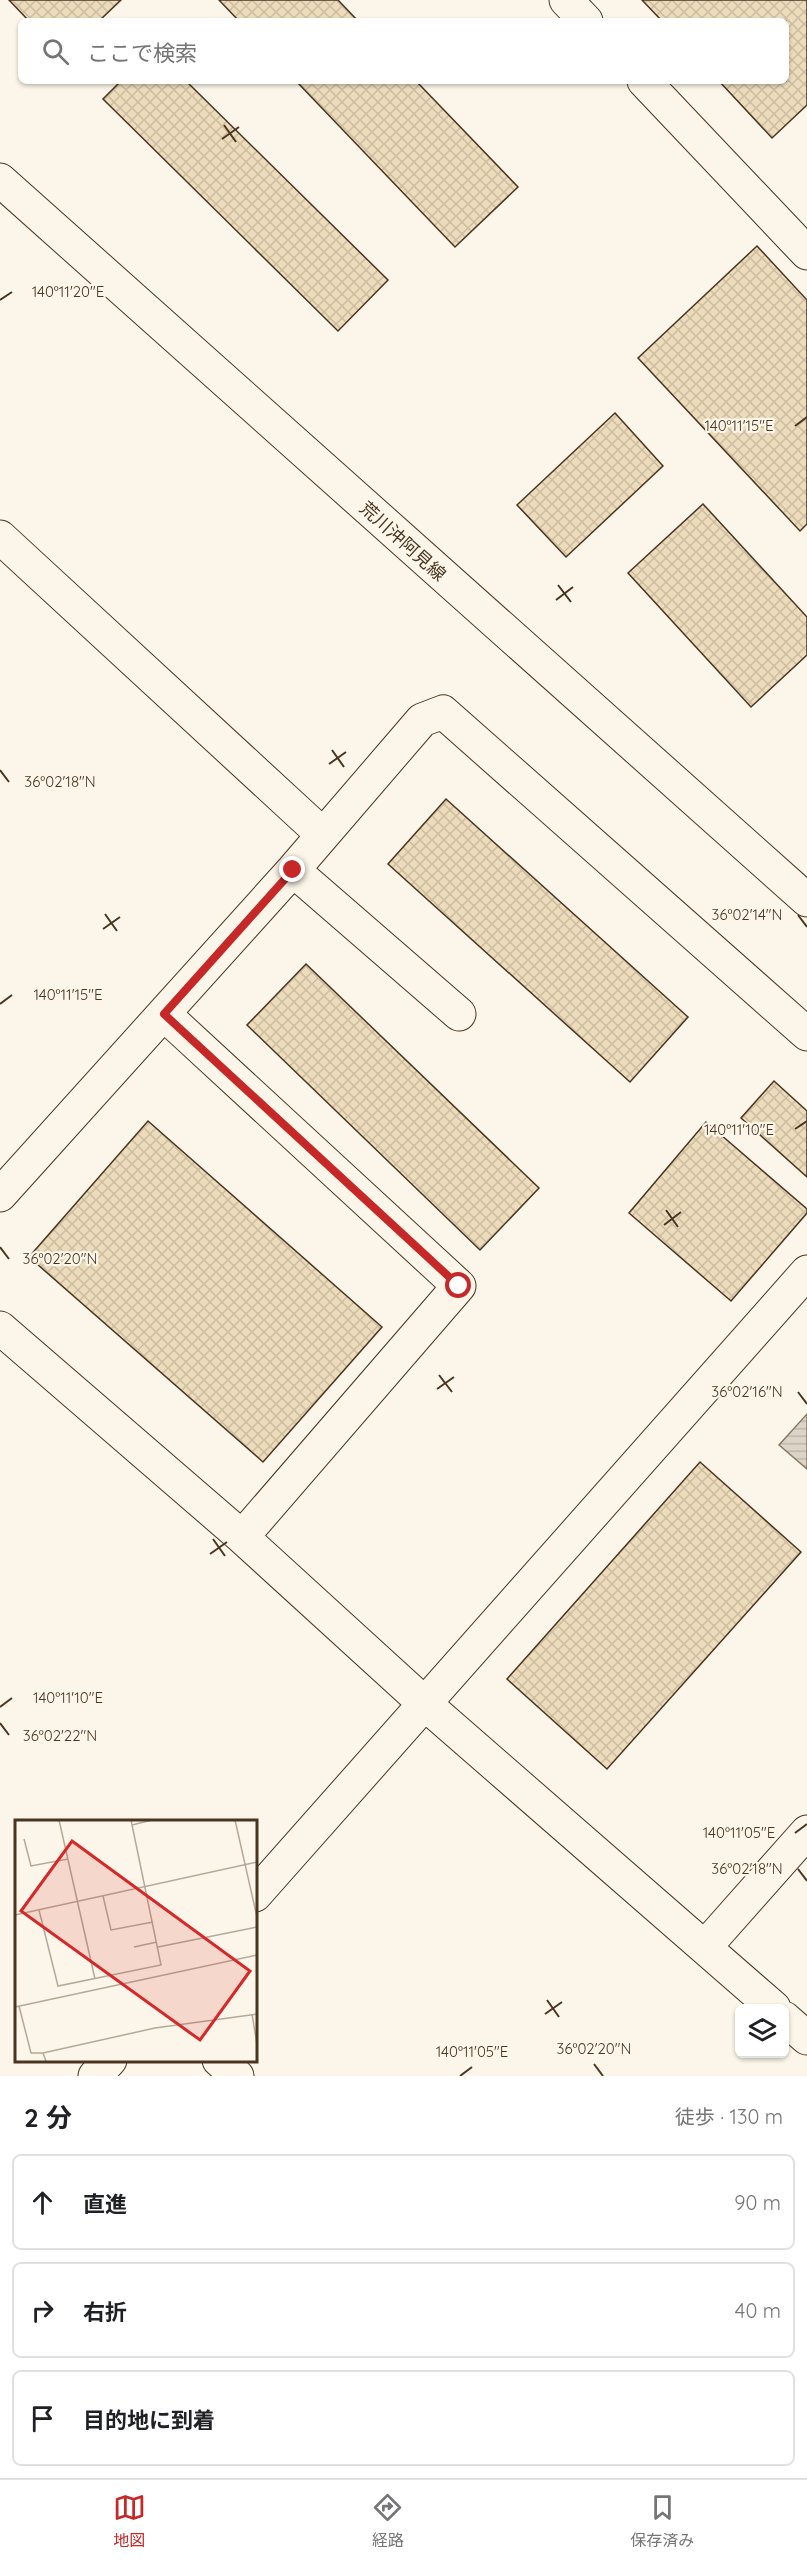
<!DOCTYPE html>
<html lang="ja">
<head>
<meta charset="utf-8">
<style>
	:root { --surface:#fff; --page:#f6f6f6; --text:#202124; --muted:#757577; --line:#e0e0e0; --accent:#c62828 }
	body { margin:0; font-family:Quicksand,"Noto Sans JP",sans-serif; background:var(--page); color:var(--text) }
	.controls { position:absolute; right:18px; bottom:18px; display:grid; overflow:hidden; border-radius:9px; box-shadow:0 2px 4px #0004 }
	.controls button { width:54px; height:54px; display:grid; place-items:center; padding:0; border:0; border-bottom:2px solid var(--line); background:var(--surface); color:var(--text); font:30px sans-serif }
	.stop { position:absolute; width:18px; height:18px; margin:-14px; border:4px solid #c62828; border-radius:50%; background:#fff }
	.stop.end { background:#c62828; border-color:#fff; box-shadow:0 2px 6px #0008 }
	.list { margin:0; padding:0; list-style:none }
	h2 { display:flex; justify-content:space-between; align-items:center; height:78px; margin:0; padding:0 24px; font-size:26px }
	h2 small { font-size:20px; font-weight:400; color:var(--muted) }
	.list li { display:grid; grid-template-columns:39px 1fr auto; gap:18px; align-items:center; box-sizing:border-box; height:96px; margin:0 12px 12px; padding:0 12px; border:2px solid var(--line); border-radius:9px }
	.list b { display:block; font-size:22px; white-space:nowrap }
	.list em { font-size:20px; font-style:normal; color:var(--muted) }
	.icon { flex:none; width:33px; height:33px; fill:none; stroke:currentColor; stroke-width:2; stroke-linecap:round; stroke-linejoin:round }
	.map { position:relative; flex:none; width:807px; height:2076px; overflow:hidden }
	.search { position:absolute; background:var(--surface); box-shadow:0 2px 4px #0004; left:18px; right:18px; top:18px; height:66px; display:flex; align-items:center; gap:15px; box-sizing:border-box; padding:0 21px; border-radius:9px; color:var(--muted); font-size:22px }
	.sheet { height:402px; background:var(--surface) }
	nav { display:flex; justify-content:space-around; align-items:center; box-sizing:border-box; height:84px; border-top:2px solid var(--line); background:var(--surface); font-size:16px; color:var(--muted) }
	nav a { display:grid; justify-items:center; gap:3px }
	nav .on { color:var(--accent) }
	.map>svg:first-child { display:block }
	.water { fill:url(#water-rules); stroke:#887966; stroke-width:1.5 }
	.building { fill:url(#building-cross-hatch); stroke:#4a3520; stroke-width:1.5 }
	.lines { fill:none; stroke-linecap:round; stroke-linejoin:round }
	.minor-casing { stroke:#4a3520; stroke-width:35 }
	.major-casing { stroke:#4a3520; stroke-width:35 }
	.minor { stroke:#fbf6e9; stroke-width:33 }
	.major { stroke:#fbf6e9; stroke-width:33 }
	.route { stroke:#c62828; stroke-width:8 }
	.ticks { fill:none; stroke:#4a3520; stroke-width:2 }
	.labels { text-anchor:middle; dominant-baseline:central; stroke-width:4.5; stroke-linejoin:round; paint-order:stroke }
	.street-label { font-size:18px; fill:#4a3520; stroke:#fbf6e9 }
	.inset-road { fill:none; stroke:#b4a999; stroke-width:1.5 }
	.view { fill:#d62828; fill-opacity:0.15; stroke:#d62828; stroke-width:3 }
	.inset-edge { fill:none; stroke:#4a3520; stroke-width:3 }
	.ticks-label { font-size:15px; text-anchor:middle; fill:#4a3520; stroke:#fbf6e9; stroke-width:4.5; stroke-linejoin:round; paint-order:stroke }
</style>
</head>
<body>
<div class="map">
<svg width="807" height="2076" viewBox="0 0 807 2076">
	<defs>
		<pattern id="water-rules" width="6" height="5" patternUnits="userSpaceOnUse" patternTransform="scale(1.5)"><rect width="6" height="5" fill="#dcd4c6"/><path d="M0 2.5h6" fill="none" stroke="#beb7aa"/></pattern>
		<pattern id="building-cross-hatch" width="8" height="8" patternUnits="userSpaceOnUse" patternTransform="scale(1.5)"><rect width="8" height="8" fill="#ecdcbc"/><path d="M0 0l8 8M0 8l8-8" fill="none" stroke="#ccbda1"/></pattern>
	</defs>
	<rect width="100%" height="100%" fill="#fbf6e9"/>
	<path class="water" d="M807,1414V1469L779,1445Z"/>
	<path class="building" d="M9,0H121L99,21H29Z
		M219,0H338L358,21H239Z
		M642,0H807V105L772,138L719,81H786V21H662Z
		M121,81H186L388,280L338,331L103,99Z
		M296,81H416L518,187L455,247Z
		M757,246L807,300V524L800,531L638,358Z
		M615,413L663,466L566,557L517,505Z
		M703,504L807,617V655L751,707L628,573Z
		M446,799L688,1017L630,1082L388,864Z
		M306,964L539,1188L480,1250L247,1025Z
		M774,1081L807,1111V1177L741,1118Z
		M148,1121L382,1327L263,1462L29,1257Z
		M706,1122L807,1209V1213L731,1301L629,1213Z
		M700,1462L801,1552L607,1769L507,1679Z"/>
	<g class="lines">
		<g class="minor-casing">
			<path id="minor" d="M566,0L586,21
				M644,81L807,253
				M0,537L322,834
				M293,870L459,1014
				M164,1014L459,1286L242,1537
				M0,1195L293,870L422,720L443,712L807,1034
				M0,1328L242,1537L424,1703L774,2008
				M255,1895L807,1272
				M705,1947L807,1832
				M784,2018L807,2038
				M219,2060L237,2076
				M95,2076L110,2060"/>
		</g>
		<g class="major-casing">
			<path id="major" d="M0,180L807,900"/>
		</g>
		<use href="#minor" class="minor"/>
		<use href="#major" class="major"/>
	</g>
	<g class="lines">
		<path class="route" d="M293,870L164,1014L459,1286"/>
	</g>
	<path class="ticks" d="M224,125L236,142M222,139L239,127M0,300L12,292M795,426L807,417M558,585L571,602M556,600L573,587M332,750L344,767M329,764L346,752M0,770L9,782M105,914L117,931M798,915L807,927M103,929L120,917M0,1004L12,995M795,1129L807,1121M666,1210L678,1227M664,1225L681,1212M0,1247L9,1259M439,1375L452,1392M437,1389L454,1377M798,1392L807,1404M213,1539L225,1556M210,1554L227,1542M0,1707L12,1698M0,1723L9,1735M795,1833L807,1824M798,1869L807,1881M547,2000L559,2017M545,2014L562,2002M594,2064L603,2076M460,2076L472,2067"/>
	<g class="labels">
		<g class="street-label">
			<text transform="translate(403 541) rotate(42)">荒川沖阿見線</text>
		</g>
	</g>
	<g transform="translate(15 1820)">
		<rect width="242" height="242" fill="#fbf6e9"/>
		<path class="inset-road" d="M44,0L80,159M220,0L242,97M117,5L137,0M9,19L16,46L53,39M88,76L96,110L138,102M24,90L43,166L146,145L116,0M0,95L242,42M119,127L142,122M143,127L242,107M4,186L16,233H28L31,241M0,187L242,135M237,194L242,224M28,233L140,208L242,194"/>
		<path class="view" d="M57,21L235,151L185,220L6,91Z"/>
		<rect width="242" height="242" class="inset-edge"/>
	</g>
	<g class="ticks-label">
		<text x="68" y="297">140°11'20"E</text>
		<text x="739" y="431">140°11'15"E</text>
		<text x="60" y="787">36°02'18"N</text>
		<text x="747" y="920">36°02'14"N</text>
		<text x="68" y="1000">140°11'15"E</text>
		<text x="739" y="1135">140°11'10"E</text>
		<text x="60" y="1264">36°02'20"N</text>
		<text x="747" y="1397">36°02'16"N</text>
		<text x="68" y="1703">140°11'10"E</text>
		<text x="60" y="1741">36°02'22"N</text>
		<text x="739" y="1838">140°11'05"E</text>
		<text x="747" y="1874">36°02'18"N</text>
		<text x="594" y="2054">36°02'20"N</text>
		<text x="472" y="2057">140°11'05"E</text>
	</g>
</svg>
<div class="controls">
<button><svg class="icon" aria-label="layers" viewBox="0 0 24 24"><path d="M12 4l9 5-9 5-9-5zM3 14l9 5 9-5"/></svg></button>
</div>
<div class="stop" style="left:459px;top:1286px"></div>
<div class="stop end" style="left:293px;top:870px"></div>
<div class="search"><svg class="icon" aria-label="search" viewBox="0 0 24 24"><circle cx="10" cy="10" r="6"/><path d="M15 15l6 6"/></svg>ここで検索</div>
</div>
<section class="sheet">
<h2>2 分<small>徒歩 · 130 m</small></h2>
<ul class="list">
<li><svg class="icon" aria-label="ahead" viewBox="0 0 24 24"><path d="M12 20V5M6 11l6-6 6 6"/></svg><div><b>直進</b></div><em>90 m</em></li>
<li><svg class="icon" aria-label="right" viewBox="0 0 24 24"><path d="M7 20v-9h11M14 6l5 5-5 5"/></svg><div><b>右折</b></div><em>40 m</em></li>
<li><svg class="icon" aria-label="arrive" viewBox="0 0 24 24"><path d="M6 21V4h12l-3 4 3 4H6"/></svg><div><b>目的地に到着</b></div></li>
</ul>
</section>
<nav>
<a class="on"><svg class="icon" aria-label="map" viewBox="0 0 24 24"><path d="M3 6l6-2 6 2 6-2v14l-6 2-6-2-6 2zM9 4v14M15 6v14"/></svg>地図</a>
<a><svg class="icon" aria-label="directions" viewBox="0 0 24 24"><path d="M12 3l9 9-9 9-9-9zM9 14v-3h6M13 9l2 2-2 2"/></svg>経路</a>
<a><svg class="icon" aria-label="saved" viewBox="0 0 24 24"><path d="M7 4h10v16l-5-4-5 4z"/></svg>保存済み</a>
</nav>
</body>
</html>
